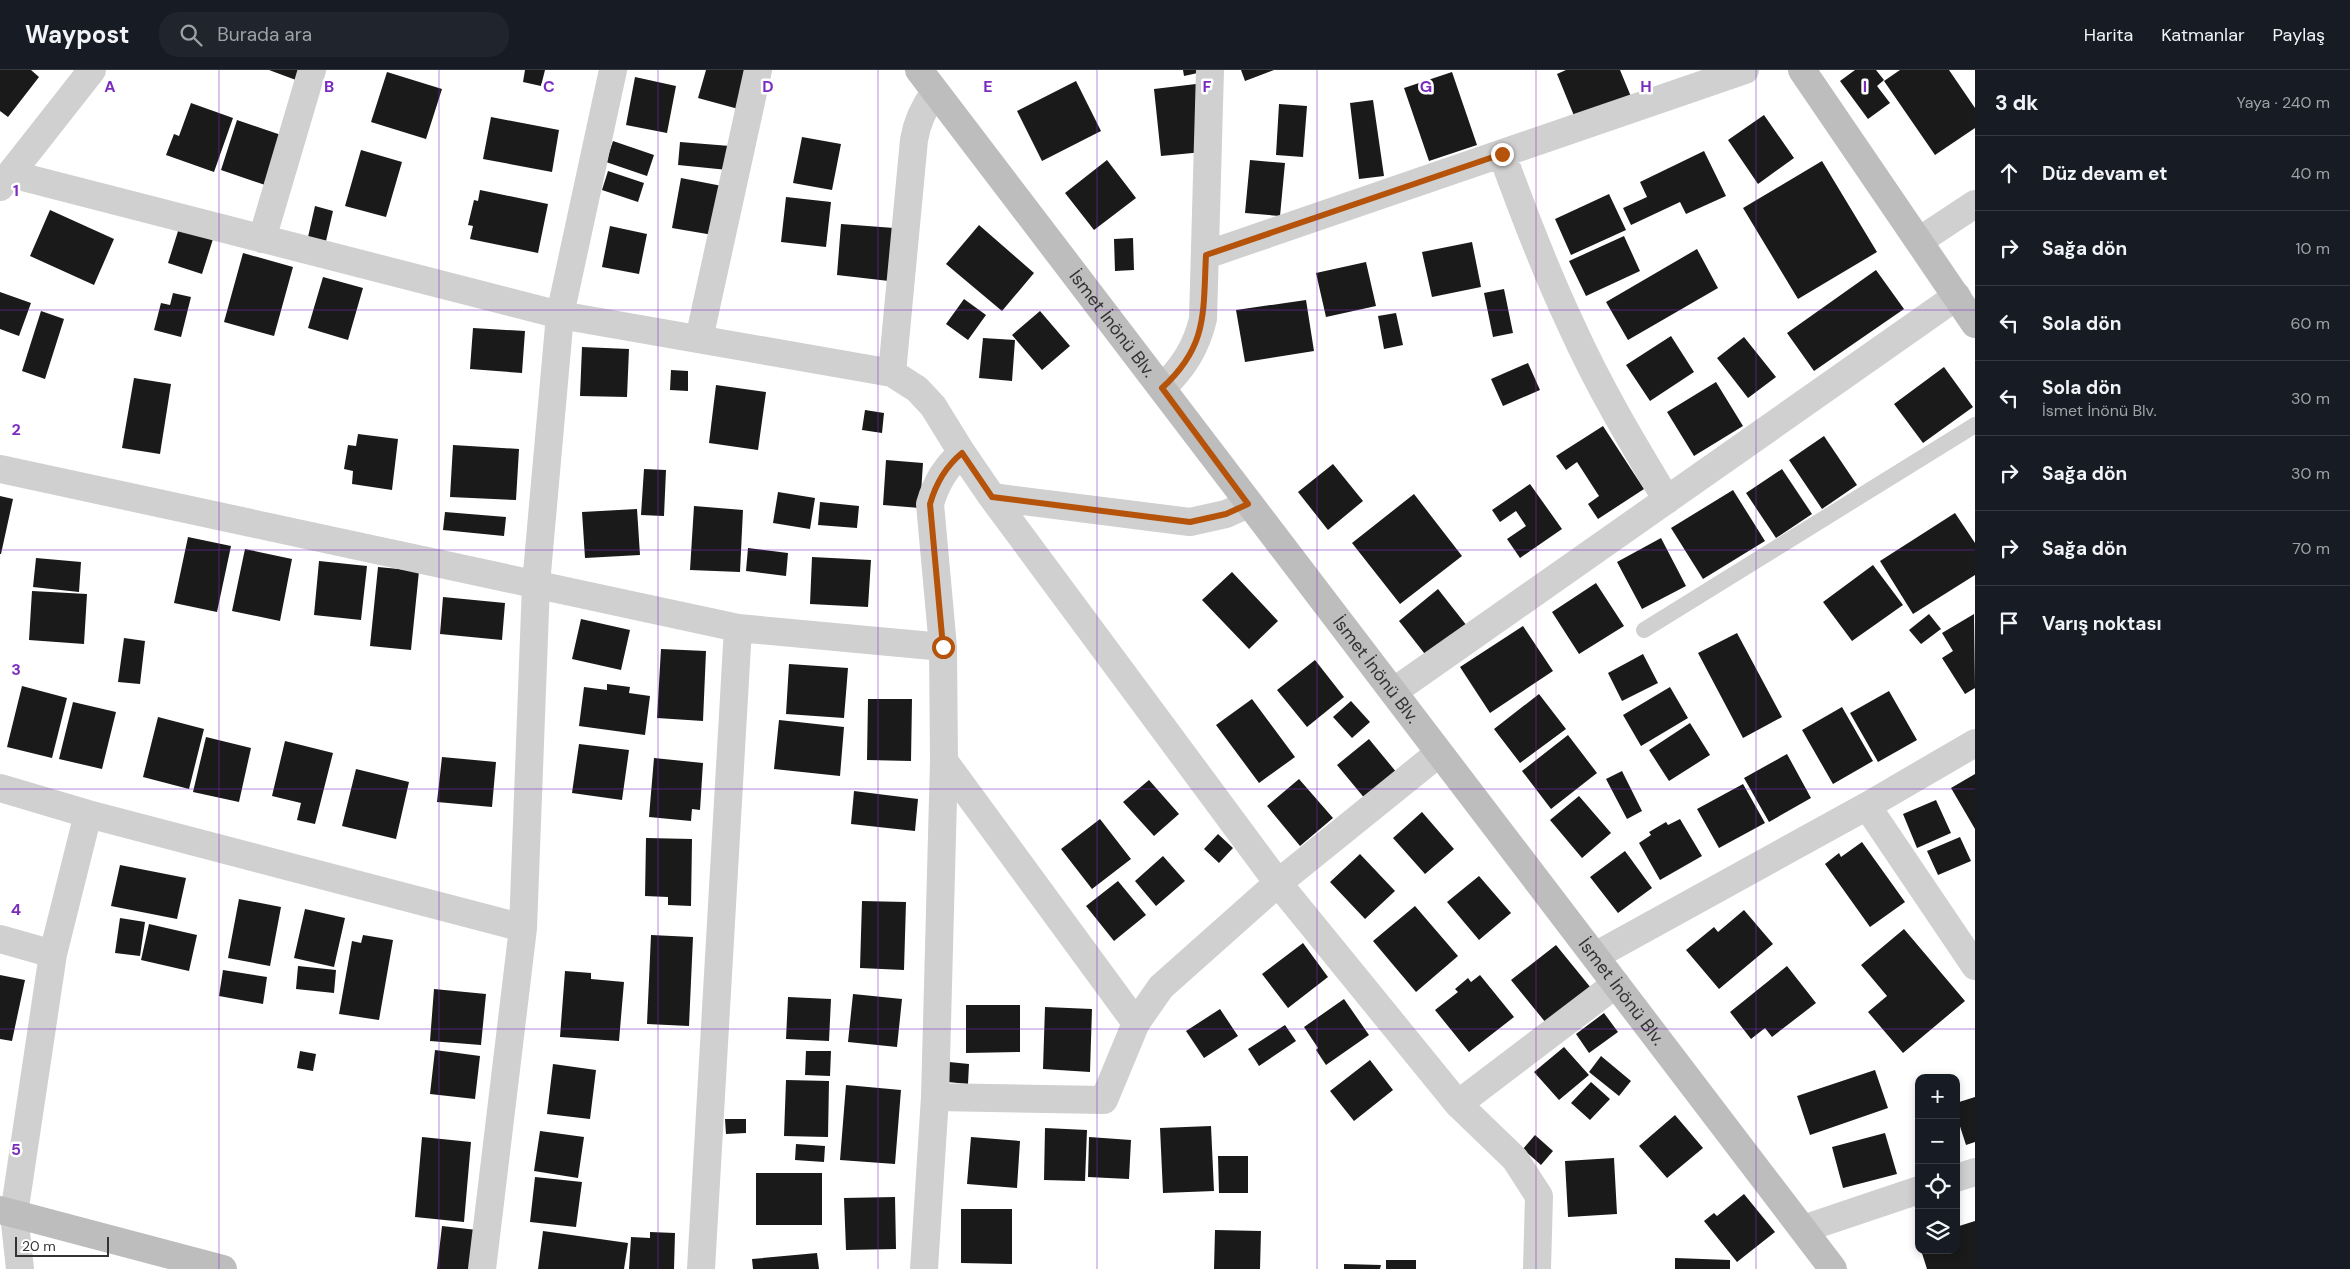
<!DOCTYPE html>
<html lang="tr">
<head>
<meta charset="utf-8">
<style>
	:root { --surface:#171b24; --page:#20242c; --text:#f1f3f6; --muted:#9ea1a6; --line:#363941 }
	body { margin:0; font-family:"DM Sans",sans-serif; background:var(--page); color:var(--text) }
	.controls { position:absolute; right:15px; bottom:15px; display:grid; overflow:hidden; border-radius:10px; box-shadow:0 2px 8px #0003 }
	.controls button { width:45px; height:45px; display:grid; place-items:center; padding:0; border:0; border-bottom:1px solid var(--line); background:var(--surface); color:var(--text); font:25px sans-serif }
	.scale { position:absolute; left:15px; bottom:12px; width:94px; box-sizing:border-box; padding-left:5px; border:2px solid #333; border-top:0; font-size:14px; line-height:18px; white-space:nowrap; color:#333; -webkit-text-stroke:4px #fff; paint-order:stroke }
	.stop { position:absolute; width:15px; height:15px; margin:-11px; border:4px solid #b45309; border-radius:50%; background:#fff }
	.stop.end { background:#b45309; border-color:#fff; box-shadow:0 1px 5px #0008 }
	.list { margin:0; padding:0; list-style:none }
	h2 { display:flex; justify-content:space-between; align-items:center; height:65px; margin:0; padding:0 20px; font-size:21px }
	h2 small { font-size:16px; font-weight:400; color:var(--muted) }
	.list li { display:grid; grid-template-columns:32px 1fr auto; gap:15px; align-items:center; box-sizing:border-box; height:75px; padding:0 20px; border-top:1px solid var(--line) }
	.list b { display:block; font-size:19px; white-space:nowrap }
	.list p { margin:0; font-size:16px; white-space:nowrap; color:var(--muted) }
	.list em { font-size:16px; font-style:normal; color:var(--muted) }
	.icon { flex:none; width:28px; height:28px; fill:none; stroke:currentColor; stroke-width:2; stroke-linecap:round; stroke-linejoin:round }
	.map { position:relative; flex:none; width:1975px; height:1199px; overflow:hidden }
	header { display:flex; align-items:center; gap:30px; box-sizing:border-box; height:70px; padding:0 25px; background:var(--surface); border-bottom:1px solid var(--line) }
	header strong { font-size:24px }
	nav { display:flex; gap:28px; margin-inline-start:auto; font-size:18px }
	.search { width:350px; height:45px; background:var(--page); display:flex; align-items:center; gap:12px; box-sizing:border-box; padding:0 18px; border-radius:20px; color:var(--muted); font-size:19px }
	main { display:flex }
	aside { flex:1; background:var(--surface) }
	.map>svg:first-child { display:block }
	.building { fill:#1a1a1a }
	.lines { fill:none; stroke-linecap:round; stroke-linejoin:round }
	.lane { stroke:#d0d0d0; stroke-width:16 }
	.street { stroke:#d0d0d0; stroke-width:28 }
	.secondary { stroke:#bdbdbd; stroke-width:28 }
	.route { stroke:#b45309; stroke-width:6 }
	.grid { fill:none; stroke:#7b2cbf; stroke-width:1; stroke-opacity:0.55 }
	.labels { text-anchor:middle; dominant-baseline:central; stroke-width:5; stroke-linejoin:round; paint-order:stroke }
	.street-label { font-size:18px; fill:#333; stroke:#fff }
	.grid-label { font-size:16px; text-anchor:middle; font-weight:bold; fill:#7b2cbf; stroke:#fff; stroke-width:5; stroke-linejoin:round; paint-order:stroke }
</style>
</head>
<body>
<header>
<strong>Waypost</strong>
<div class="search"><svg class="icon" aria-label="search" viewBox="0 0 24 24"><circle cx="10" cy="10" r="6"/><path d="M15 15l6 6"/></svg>Burada ara</div>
<nav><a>Harita</a><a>Katmanlar</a><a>Paylaş</a></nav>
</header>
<main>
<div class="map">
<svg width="1975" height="1199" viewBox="0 0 1975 1199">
	<rect width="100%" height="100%" fill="#fff"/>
	<path class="building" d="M0,0H31L39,7L8,47L0,41Z
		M269,0H309L304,13Z
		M525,0H545L541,16L523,12Z
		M706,0H753L742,40L698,28Z
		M1183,0H1207V1L1184,6Z
		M1241,0H1274L1245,11Z
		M1566,0H1620L1632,29L1577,53L1557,4Z
		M1855,0H1876L1884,10L1877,16L1890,33L1868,49L1840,11Z
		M1900,0H1949L1975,38V58L1935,85L1884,11Z
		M387,2L442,19L426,69L371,52Z
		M1452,2L1477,75L1429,91L1404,18Z
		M635,7L676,16L667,63L626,55Z
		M1076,11L1101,61L1042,91L1017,41Z
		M1196,14L1203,82L1161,86L1154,19Z
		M1373,30L1384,106L1359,109L1350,33Z
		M191,33L233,48L214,102L166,85L174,64L179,66Z
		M1279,34L1307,36L1303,87L1276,85Z
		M1764,45L1794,88L1758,114L1728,70Z
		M491,47L559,60L552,102L483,89Z
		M237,50L284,66L268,116L221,100Z
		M802,67L841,74L832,120L793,113Z
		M613,71L654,85L647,106L606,92Z
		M680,72L730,76L728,100L678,95Z
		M361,80L402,92L386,147L345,136Z
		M1704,81L1726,126L1686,144L1680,132L1631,155L1623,138L1647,127L1640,112Z
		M1107,90L1136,128L1094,160L1065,123Z
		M1250,90L1285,93L1280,146L1245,143Z
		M1822,91L1877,182L1798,229L1743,138Z
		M608,101L644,113L638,132L602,120Z
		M681,108L722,116L713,165L672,158Z
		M480,120L548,134L538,183L470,169L473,156L468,155L474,130L478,131Z
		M1609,124L1626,160L1571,185L1555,149Z
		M786,127L831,132L826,177L781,172Z
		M315,136L333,141L326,171L308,167Z
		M50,140L114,169L94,215L30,186Z
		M841,154L894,158L889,211L837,205Z
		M979,155L1034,203L1002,241L946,194Z
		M610,156L647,164L639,204L602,197Z
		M179,158L213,169L202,204L168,193Z
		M1624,166L1640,201L1586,226L1569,191Z
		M1133,168L1134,200L1115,201L1114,169Z
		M1472,172L1481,217L1432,227L1422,182Z
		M1697,179L1718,218L1628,270L1606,232Z
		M243,183L293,197L274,266L224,252Z
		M1366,192L1376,236L1326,247L1316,203Z
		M1876,200L1904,239L1814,301L1787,263Z
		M323,207L363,218L348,270L308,258Z
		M1504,219L1513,263L1493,267L1484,223Z
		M0,222L31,233L19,266L0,259Z
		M173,223L191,227L181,267L154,260L161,233L170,235Z
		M964,229L986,245L968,270L946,254Z
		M1306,230L1314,281L1245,292L1236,240Z
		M41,241L64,249L45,309L22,301Z
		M1040,241L1070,276L1042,300L1012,265Z
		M1396,243L1403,275L1384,279L1378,246Z
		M473,258L525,261L522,303L470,299Z
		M1671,266L1694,302L1650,331L1626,295Z
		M1744,267L1776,307L1748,328L1717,288Z
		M983,268L1015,270L1012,311L979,308Z
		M582,277L629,279L627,327L580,326Z
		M1528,293L1540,320L1503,336L1491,309Z
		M1944,297L1973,337L1923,373L1894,334Z
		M671,300L688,301V321L670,320Z
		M134,308L171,314L160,384L122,378Z
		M1716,312L1743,356L1694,386L1667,342Z
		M716,315L766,322L758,380L709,373Z
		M865,340L884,343L882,363L862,360Z
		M1603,356L1644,419L1598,449L1588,434L1599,426L1577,392L1566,400L1556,386Z
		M358,364L398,369L392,420L352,414L353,401L344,399L348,375L356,376Z
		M1824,366L1857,415L1822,439L1789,390Z
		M453,375L519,379L516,430L450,427Z
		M886,390L923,393L920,438L883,435Z
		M1333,394L1363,431L1328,460L1298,422Z
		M644,399L666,400L664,446L641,445Z
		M1782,399L1812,444L1776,468L1746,423Z
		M1530,414L1562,459L1520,488L1507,469L1526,456L1516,441L1500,452L1492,440Z
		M1733,420L1765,471L1703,509L1671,458Z
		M778,422L815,428L810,459L773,453Z
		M1414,424L1462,486L1400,534L1352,473Z
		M0,426L13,429L1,484H0Z
		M820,432L859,436L857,458L818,455Z
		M694,436L743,440L740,502L690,500Z
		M637,439L640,485L585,488L582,442Z
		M445,442L506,447L504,466L443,460Z
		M1955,443L1975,473V505L1913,544L1880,491Z
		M188,467L231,476L217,542L174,533Z
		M1661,468L1686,516L1642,539L1617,492Z
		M748,478L788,483L786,506L746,501Z
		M245,479L292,489L280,551L232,541Z
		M812,487L871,490L868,537L810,534Z
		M36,488L81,492L79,522L33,517Z
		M319,491L367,496L361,550L314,545Z
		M1873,495L1903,535L1852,571L1823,532Z
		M378,497L419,501L411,580L370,576Z
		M1232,502L1278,551L1249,579L1202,530Z
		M1596,513L1624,556L1579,584L1552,542Z
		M1438,519L1467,556L1428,588L1399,551Z
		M32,521L87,524L84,574L29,570Z
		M443,527L505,533L502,570L440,564Z
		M1929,544L1941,559L1921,574L1909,560Z
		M1974,544L1975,618L1965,624L1942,588L1953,581L1942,563Z
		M581,549L630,560L621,600L572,589Z
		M1523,556L1553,601L1490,643L1460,597Z
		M1737,563L1782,647L1743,668L1698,583Z
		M124,568L145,571L140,614L118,612Z
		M661,579L706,581L703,651L657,648Z
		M1643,584L1658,613L1622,631L1608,603Z
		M1315,590L1344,627L1307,657L1277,620Z
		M789,594L848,598L844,648L786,644Z
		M607,614L630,617L629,623L650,626L645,665L579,656L584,617L607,620Z
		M22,616L67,628L52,688L7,677Z
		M1670,617L1688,648L1641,676L1623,645Z
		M1889,621L1917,670L1878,692L1850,643Z
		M1539,624L1566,659L1520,693L1494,659Z
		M868,629H912L911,691L867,690Z
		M1252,629L1295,687L1259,713L1216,655Z
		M1351,631L1370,652L1352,668L1333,647Z
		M73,632L116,642L102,699L59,689Z
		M1842,637L1873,691L1833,714L1802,660Z
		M158,647L204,659L189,719L143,707Z
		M779,650L844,657L840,706L774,699Z
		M1690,653L1710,685L1669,711L1649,680Z
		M1568,665L1597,703L1551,739L1522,701Z
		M206,667L251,678L239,732L193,722Z
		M1369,669L1397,703L1366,730L1337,695Z
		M285,671L333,683L315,754L297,750L301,733L272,726Z
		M579,674L629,680L622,730L572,723Z
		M1787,684L1811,728L1769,752L1744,708Z
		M442,687L496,692L492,737L437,732Z
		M654,688L703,693L700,740L692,739L691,751L649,747Z
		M356,699L409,712L396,769L342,756Z
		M1622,701L1642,741L1627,749L1606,709Z
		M1975,704V759L1951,718Z
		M1299,709L1333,748L1300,776L1267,736Z
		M1149,710L1179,744L1154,766L1123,732Z
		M1743,714L1765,753L1719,778L1697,739Z
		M854,721L918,729L915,761L851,754Z
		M1579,726L1611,763L1582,788L1550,750Z
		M1936,730L1951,763L1917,778L1903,744Z
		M1422,742L1454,779L1425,804L1393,768Z
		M1100,749L1131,789L1092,819L1061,779Z
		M1680,749L1702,786L1660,810L1639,773L1651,765L1649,762L1666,752L1668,755Z
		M1218,764L1233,778L1219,793L1204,779Z
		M1960,767L1971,791L1938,805L1927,781Z
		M646,768L692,769L691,836L668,835V827L645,826Z
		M1862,772L1905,832L1870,857L1825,794L1839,783L1841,787Z
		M1625,781L1652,818L1618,843L1590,807Z
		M1360,784L1395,821L1365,849L1330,812Z
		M1163,786L1185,811L1156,836L1135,811Z
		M120,795L186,808L177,849L111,836Z
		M1479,806L1511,843L1479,870L1447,832Z
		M1118,811L1146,845L1114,871L1086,836Z
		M239,829L281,837L270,896L228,888Z
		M862,831L906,832L904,900L860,898Z
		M1415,836L1458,886L1416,922L1373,871Z
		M305,839L345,848L334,897L294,888Z
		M1744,840L1773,874L1719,919L1686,880L1714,857L1718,862Z
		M120,848L145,852L140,886L115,883Z
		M149,854L197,865L189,901L141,890Z
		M1904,859L1965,931L1903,983L1868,942L1887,926L1861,895Z
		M363,865L393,870L379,950L339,944L352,871L361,873Z
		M651,865L693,867L689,956L647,954Z
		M1303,873L1328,907L1288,938L1262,904Z
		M1556,875L1591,918L1546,953L1511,910Z
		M298,896L336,900L334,923L296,919Z
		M1787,896L1816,933L1772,967L1765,958L1751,969L1730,942Z
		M223,900L267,907L263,934L219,926Z
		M565,901L591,903V909L624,912L619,971L560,967Z
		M0,905L25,910L12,971L0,969Z
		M1480,905L1514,947L1469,982L1435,940L1458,922L1455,919L1468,908L1471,912Z
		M434,919L486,924L481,975L430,971Z
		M853,924L902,929L897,977L848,972Z
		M788,927L831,929L829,971L786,969Z
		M1344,929L1369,965L1326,995L1316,980L1318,978L1304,957Z
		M966,935H1020V982L966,983Z
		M1045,937L1092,939L1090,1002L1043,999Z
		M1220,939L1238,966L1204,988L1186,961Z
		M1604,943L1618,962L1589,983L1576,964Z
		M1285,955L1296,971L1259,996L1248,979Z
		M1564,977L1589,1005L1559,1030L1534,1002Z
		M435,980L480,986L475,1029L430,1024Z
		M300,981L316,984L313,1001L297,998Z
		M806,981H831L830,1006L805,1005Z
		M1601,986L1631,1011L1619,1026L1589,1002Z
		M1370,990L1393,1020L1354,1051L1330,1021Z
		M949,992L969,994L968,1014L948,1012Z
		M553,994L596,1000L590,1049L547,1044Z
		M1875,1000L1888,1038L1810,1065L1797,1026Z
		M786,1010L829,1011L828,1067L784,1066Z
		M1591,1012L1610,1029L1590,1050L1571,1033Z
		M846,1015L901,1020L895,1094L840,1090Z
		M1975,1027V1072L1966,1075L1956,1044V1033Z
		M1675,1045L1703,1078L1667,1108L1639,1076Z
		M725,1049H746V1063L726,1064Z
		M1211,1056L1214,1121L1163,1123L1160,1058Z
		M1045,1058L1087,1060L1085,1111L1044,1110Z
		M540,1061L584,1067L578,1108L534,1101Z
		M1885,1063L1897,1104L1843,1118L1832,1077Z
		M1535,1065L1553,1081L1541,1095L1523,1079Z
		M422,1067L471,1072L464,1152L415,1147Z
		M971,1067L1020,1071L1017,1118L967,1114Z
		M1089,1067L1131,1070L1129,1109L1088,1107Z
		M796,1074L825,1076L824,1092L795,1090Z
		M1218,1086H1248V1123H1219Z
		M1614,1088L1617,1144L1568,1147L1565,1091Z
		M756,1103H822V1155H756Z
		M535,1107L582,1112L576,1157L530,1152Z
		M1744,1124L1775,1162L1737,1192L1704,1151L1714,1143L1717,1146Z
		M895,1127L896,1179L846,1180L844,1128Z
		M961,1139H1012V1194L961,1193Z
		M1975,1151V1199H1927L1921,1180H1956V1157Z
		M442,1156L477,1160L473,1199H437Z
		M1215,1160L1261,1161L1260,1199H1214Z
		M543,1161L628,1173L624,1199H538Z
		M650,1162L675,1163L674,1199H629L631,1167L650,1168Z
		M817,1183L819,1199H753L752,1189Z
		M1675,1188L1730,1190V1199H1675Z
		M1386,1190H1416V1199H1386Z
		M1344,1194L1381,1195L1380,1199H1344Z"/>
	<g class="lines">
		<path class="lane" d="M1644,560L1975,355"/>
		<path class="street" d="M1502,84C1523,142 1545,200 1572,257C1599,317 1633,374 1667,430
			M11,104L560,245L892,303L917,319L933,336L962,383L992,427L1278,813L1458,1034L1515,1089L1539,1126L1537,1199
			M0,117L92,0
			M262,169L312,0
			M1919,171L1975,134
			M1206,185L1745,0
			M699,269L758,0
			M892,303L914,70C917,51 924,37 935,22
			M1162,318C1183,298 1196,278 1203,249L1210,0
			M0,399L738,558L943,577
			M992,427L1190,452L1226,444L1248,434
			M1393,622L1957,226
			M944,691L1136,953
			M0,718L88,744L523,858
			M1867,736L1975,896
			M0,869L53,884
			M1595,886L1867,736L1975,673
			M935,1027L1104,1030L1136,953L1161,917L1278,813L1439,683
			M1458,1034L1616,914
			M1956,1108L1975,1102
			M1803,1159L1919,1120
			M20,1199L14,1144L53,884L88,744
			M482,1199L523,858L536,514L560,245L613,0
			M701,1199L738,558
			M924,1199L935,1027L944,691L943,577L930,434C936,413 945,397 962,383"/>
		<g class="secondary">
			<path id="s1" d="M919,0L1833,1199"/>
			<path d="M1802,0L1975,254"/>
			<path d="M0,1140L223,1199"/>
		</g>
	</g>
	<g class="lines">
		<path class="route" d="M943,577L930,434C936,413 945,397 962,383L992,427L1190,452L1226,444L1248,434L1162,318C1208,276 1203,243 1206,185L1502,84"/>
	</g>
	<path class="grid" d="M219,0V1199M439,0V1199M658,0V1199M878,0V1199M1097,0V1199M1317,0V1199M1536,0V1199M1756,0V1199M0,240H1975M0,480H1975M0,719H1975M0,959H1975"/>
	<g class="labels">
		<g class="street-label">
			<text stroke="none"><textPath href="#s1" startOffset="319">İsmet İnönü Blv.</textPath></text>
			<text stroke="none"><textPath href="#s1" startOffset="754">İsmet İnönü Blv.</textPath></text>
			<text stroke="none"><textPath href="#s1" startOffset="1159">İsmet İnönü Blv.</textPath></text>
		</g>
	</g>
	<g class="grid-label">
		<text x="110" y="22">A</text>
		<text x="329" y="22">B</text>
		<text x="549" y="22">C</text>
		<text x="768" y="22">D</text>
		<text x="988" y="22">E</text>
		<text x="1207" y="22">F</text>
		<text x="1426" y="22">G</text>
		<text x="1646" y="22">H</text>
		<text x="1865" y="22">I</text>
		<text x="16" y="126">1</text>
		<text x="16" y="365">2</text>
		<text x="16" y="605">3</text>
		<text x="16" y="845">4</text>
		<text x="16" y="1085">5</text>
	</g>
</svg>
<div class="controls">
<button>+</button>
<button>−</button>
<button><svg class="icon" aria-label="locate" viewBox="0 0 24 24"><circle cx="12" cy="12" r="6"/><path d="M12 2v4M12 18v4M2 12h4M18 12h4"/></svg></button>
<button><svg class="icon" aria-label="layers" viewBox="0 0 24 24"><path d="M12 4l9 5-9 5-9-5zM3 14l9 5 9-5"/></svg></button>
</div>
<div class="scale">20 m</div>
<div class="stop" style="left:943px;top:577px"></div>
<div class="stop end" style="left:1502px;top:84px"></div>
</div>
<aside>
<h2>3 dk<small>Yaya · 240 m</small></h2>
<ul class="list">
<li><svg class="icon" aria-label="ahead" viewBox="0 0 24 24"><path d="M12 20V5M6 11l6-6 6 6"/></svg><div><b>Düz devam et</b></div><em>40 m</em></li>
<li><svg class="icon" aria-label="right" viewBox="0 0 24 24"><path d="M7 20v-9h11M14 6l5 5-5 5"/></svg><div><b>Sağa dön</b></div><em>10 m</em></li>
<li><svg class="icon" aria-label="left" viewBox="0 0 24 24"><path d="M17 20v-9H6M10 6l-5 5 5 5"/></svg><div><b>Sola dön</b></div><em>60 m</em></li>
<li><svg class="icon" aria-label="left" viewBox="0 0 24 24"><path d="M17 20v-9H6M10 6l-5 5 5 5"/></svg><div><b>Sola dön</b><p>İsmet İnönü Blv.</p></div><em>30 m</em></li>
<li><svg class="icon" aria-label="right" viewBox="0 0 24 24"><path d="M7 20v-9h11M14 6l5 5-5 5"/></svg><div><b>Sağa dön</b></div><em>30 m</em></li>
<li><svg class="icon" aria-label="right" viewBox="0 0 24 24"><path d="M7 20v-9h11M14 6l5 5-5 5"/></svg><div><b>Sağa dön</b></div><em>70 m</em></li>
<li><svg class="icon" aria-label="arrive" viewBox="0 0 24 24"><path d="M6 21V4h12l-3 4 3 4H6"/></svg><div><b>Varış noktası</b></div></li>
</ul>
</aside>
</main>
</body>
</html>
